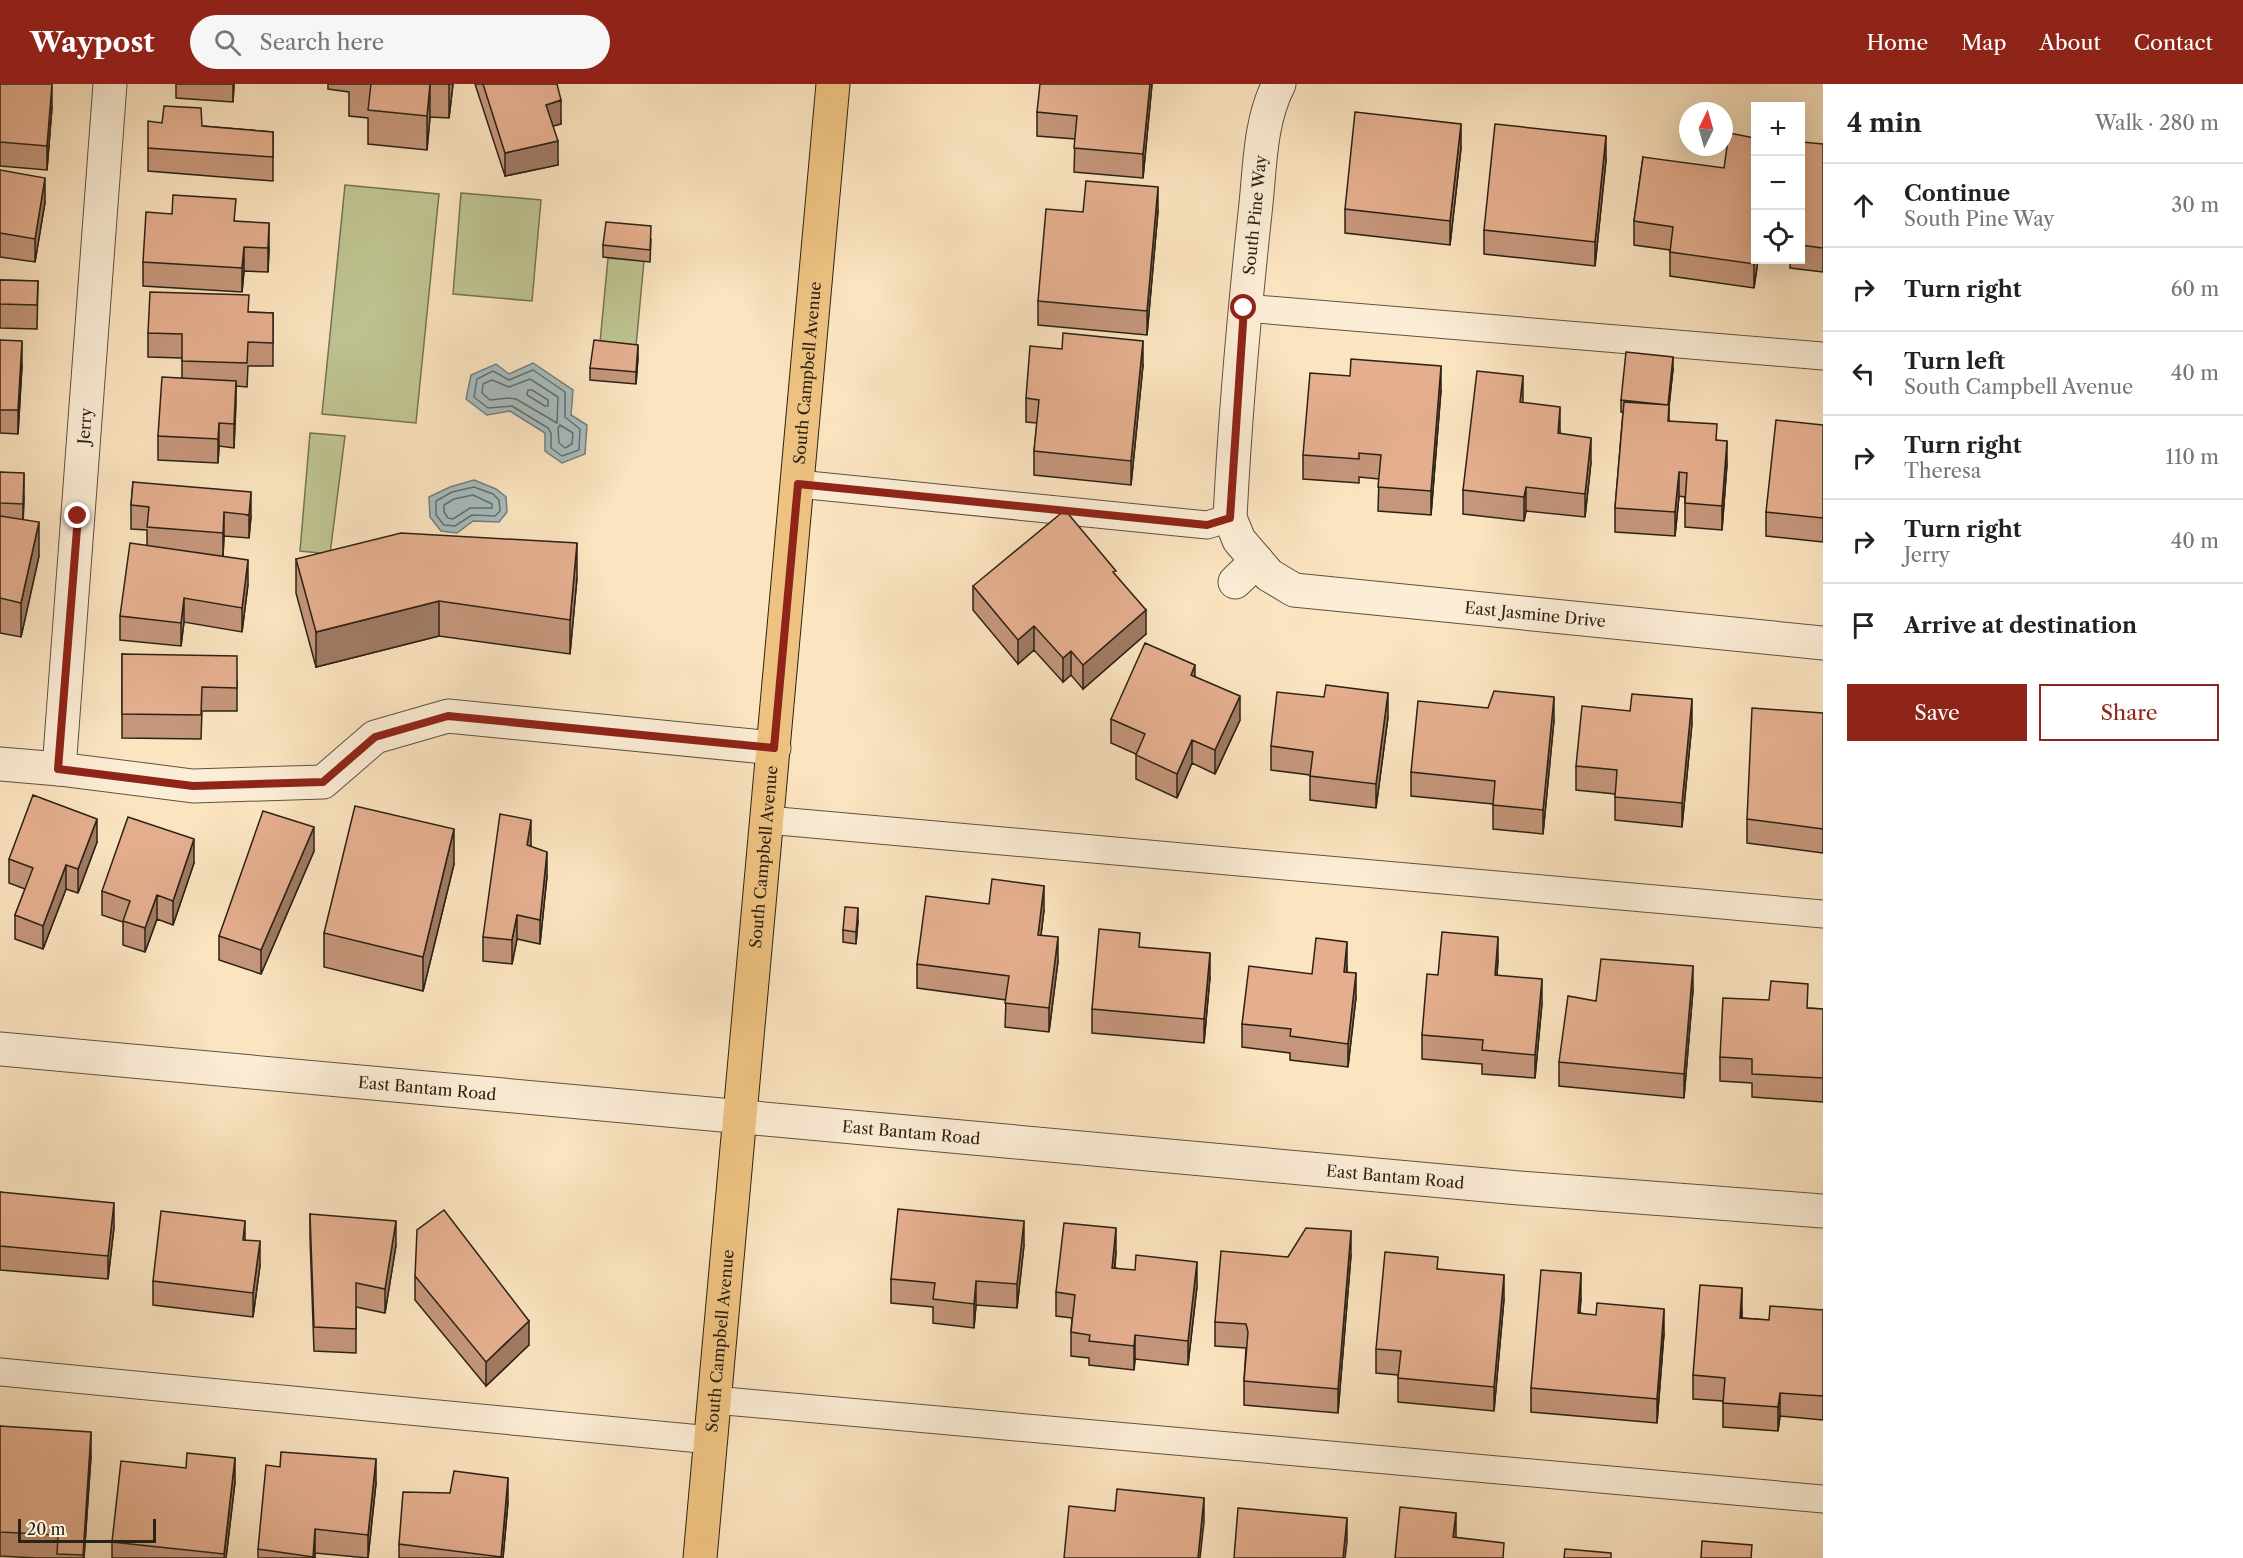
<!DOCTYPE html>
<html lang="en">
<head>
<meta charset="utf-8">
<style>
	:root { --surface:#fff; --page:#f6f6f6; --text:#222; --muted:#767676; --line:#e0e0e0; --accent:#8f2418 }
	body { margin:0; font-family:"Libre Caslon Text",serif; background:var(--page); color:var(--text) }
	.controls { position:absolute; right:18px; top:18px; display:grid; overflow:hidden; border-radius:0px; box-shadow:0 6px 24px #0002 }
	.controls button { width:54px; height:54px; display:grid; place-items:center; padding:0; border:0; border-bottom:2px solid var(--line); background:var(--surface); color:var(--text); font:30px sans-serif }
	.compass { position:absolute; left:1679px; top:18px; width:54px; height:54px; border-radius:50%; background:var(--surface); box-shadow:0 6px 24px #0002; rotate:5deg }
	.scale { position:absolute; left:18px; bottom:15px; width:138px; box-sizing:border-box; padding-left:6px; border:3px solid #2b2216; border-top:0; font-size:16px; line-height:21px; white-space:nowrap; color:#2b2216; -webkit-text-stroke:4px #fcedd6; paint-order:stroke }
	.stop { position:absolute; width:18px; height:18px; margin:-14px; border:4px solid #8f2418; border-radius:50%; background:#fff }
	.stop.end { background:#8f2418; border-color:#fff; box-shadow:0 2px 6px #0008 }
	.list { margin:0; padding:0; list-style:none }
	h2 { display:flex; justify-content:space-between; align-items:center; height:78px; margin:0; padding:0 24px; font-size:26px }
	h2 small { font-size:20px; font-weight:400; color:var(--muted) }
	.list li { display:grid; grid-template-columns:39px 1fr auto; gap:18px; align-items:center; box-sizing:border-box; height:84px; padding:0 24px; border-top:2px solid var(--line) }
	.list b { display:block; font-size:22px; white-space:nowrap }
	.list p { margin:0; font-size:20px; white-space:nowrap; color:var(--muted) }
	.list em { font-size:20px; font-style:normal; color:var(--muted) }
	.actions { display:flex; gap:12px; padding:18px 24px }
	.actions a { flex:1; padding:14px 0; border:2px solid var(--accent); border-radius:0px; text-align:center; font-size:21px; color:var(--accent) }
	.actions .main { background:var(--accent); color:#fff }
	.icon { flex:none; width:33px; height:33px; fill:none; stroke:currentColor; stroke-width:2; stroke-linecap:round; stroke-linejoin:round }
	.map { position:relative; flex:none; width:1823px; height:1474px; overflow:hidden }
	header { display:flex; align-items:center; gap:36px; box-sizing:border-box; height:84px; padding:0 30px; background:var(--accent); color:#fff }
	header strong { font-size:28px }
	nav { display:flex; gap:33px; margin-inline-start:auto; font-size:21px }
	.search { width:420px; height:54px; background:var(--page); display:flex; align-items:center; gap:15px; box-sizing:border-box; padding:0 21px; border-radius:33px; color:var(--muted); font-size:22px }
	main { display:flex }
	aside { flex:1; background:var(--surface) }
	.map>svg:first-child { display:block }
	.green { fill:#bfc492; stroke:#757354; stroke-width:1.5 }
	.water { fill:#a5bbbe; stroke:#747e7b; stroke-width:1.5 }
	.lines { fill:none; stroke-linecap:round; stroke-linejoin:round }
	.shore { stroke:#686e6a; stroke-width:1.5 }
	.lane-casing { stroke:#5f5240; stroke-width:29 }
	.street-casing { stroke:#5f5240; stroke-width:35 }
	.primary-casing { stroke:#2b2216; stroke-width:35 }
	.lane { stroke:#fcedd6; stroke-width:27 }
	.street { stroke:#fcedd6; stroke-width:33 }
	.primary { stroke:#eec280; stroke-width:33 }
	.wall { fill:#c5967b; stroke:#2b2216; stroke-width:1.5 }
	.shaded-wall { fill:#a07a64; stroke:#2b2216; stroke-width:1.5 }
	.building { fill:#e5af8f; stroke:#2b2216; stroke-width:1.5 }
	.route { stroke:#8f2418; stroke-width:8 }
	.labels { text-anchor:middle; dominant-baseline:central; stroke-width:5; stroke-linejoin:round; paint-order:stroke }
	.street-label { font-size:16px; fill:#2b2216; stroke:#fcedd6 }
</style>
</head>
<body>
<header>
<strong>Waypost</strong>
<div class="search"><svg class="icon" aria-label="search" viewBox="0 0 24 24"><circle cx="10" cy="10" r="6"/><path d="M15 15l6 6"/></svg>Search here</div>
<nav><a>Home</a><a>Map</a><a>About</a><a>Contact</a></nav>
</header>
<main>
<div class="map">
<svg width="1823" height="1474" viewBox="0 0 1823 1474">
	<rect width="100%" height="100%" fill="#fbe4c0"/>
	<filter id="stains"><feTurbulence type="fractalNoise" baseFrequency=".00333" numOctaves="4"/><feColorMatrix values="0 0 0 0 .2 0 0 0 0 .09 0 0 0 0 .02 0 0 0 .5 -.17"/></filter>
	<radialGradient id="worn" r=".72"><stop offset=".6" stop-color="#630" stop-opacity="0"/><stop offset="1" stop-color="#630" stop-opacity=".3"/></radialGradient>
	<path class="green" d="M345,101L439,110L416,339L322,330Z
		M461,109L541,116L532,217L453,210Z
		M608,174L644,177L635,273L599,269Z
		M310,349L345,352L330,470L300,467Z"/>
	<path class="water" d="M533,279L573,306L571,331L587,341L585,370L562,379L545,367V349L510,327L487,331L466,315L471,291L496,280L509,290Z
		M474,396L496,405L506,413L507,428L499,438L473,437L457,449L441,447L430,433L429,413L450,403Z"/>
	<g class="lines">
		<path class="shore" d="M493,287L509,296L533,286L565,308V333L580,345L579,366L562,372L551,364V349L548,344L512,322L488,324L474,313L477,295Z
			M530,295L558,313L557,339L516,315L508,314L490,316L482,309L483,300L492,296L509,303Z
			M528,306H532L548,316V322H545L527,311Z
			M560,341L573,349L572,360L565,364L559,359L558,344Z
			M474,403L493,410L499,416L500,427L495,432L472,431L455,442L444,441L436,431V417L452,408Z
			M473,411L492,420V424H470L453,435L448,434L444,428V421L454,415Z"/>
		<g class="lane-casing">
			<path id="lane" d="M1244,224L1823,272
				M798,400L1207,441L1230,434
				M767,736L1823,830
				M0,1288L711,1356
				M714,1316L1823,1415"/>
		</g>
		<g class="street-casing">
			<g id="street">
				<path id="s1" d="M1257,477L1269,491L1294,506L1823,559"/>
				<path id="s2" d="M1235,498L1257,477L1239,456L1230,434C1235,332 1244,231 1255,129C1260,87 1259,38 1279,0"/>
				<path d="M0,680L59,685L193,702L323,698L375,653L448,632L774,664"/>
				<path id="s3" d="M59,685L110,0"/>
				<path id="s4" d="M0,965L1519,1104L1823,1127"/>
			</g>
		</g>
		<g class="primary-casing">
			<g id="primary">
				<path id="s5" d="M700,1474L833,0"/>
			</g>
		</g>
		<use href="#lane" class="lane"/>
		<use href="#street" class="street"/>
		<use href="#primary" class="primary"/>
	</g>
	<path class="wall" d="M0,0L52,23L47,86L0,82Z
		M176,0H234L233,18L176,14Z
		M328,0H453L449,34L430,33L427,66L368,60V34L349,32V8L328,5Z
		M475,0H557L561,40L553,42L558,81L505,92Z
		M1152,0L1143,94L1074,88L1075,55L1037,52V28Z
		M202,42L273,48V97L148,87V64Z
		M1823,60V188L1790,184V176H1800V75Z
		M1461,64L1450,161L1345,149V125Z
		M1643,73L1755,176H1758L1754,204L1670,192V166L1634,161V137Z
		M1606,76L1595,182L1484,170V146Z
		M0,86L45,118L35,178L0,173Z
		M1158,127L1147,251L1038,241V217L1083,128Z
		M236,137L269,163L268,188L244,187L242,208L143,202V178Z
		M651,155L650,178L603,173V161Z
		M0,196L38,197L37,245L0,244Z
		M249,228L273,229V282H248L247,303L236,302L234,364L219,362L218,379L158,376V352L182,294V274L148,273V249Z
		M0,256L22,281L18,350L0,349Z
		M638,273L636,300L590,296V284Z
		M1143,281L1131,401L1034,391V367L1037,339L1026,338V314Z
		M1673,285L1669,321V337L1717,356L1727,380L1722,446L1685,443V413L1679,412L1675,452L1615,448V424L1623,328H1621V316Z
		M1441,306L1431,431L1378,427L1379,395L1359,393V399L1303,395V371Z
		M1523,319L1560,347V350L1591,378L1585,433L1526,427L1524,437L1463,430V406Z
		M1823,341V458L1766,452V428Z
		M0,388L24,413L23,435L39,472L21,553L0,549Z
		M133,398L251,432L249,454L224,452L223,472L248,500L242,548L184,538L181,562L120,556V532L147,462V446L131,445V421Z
		M296,475L577,494L570,570L439,552L316,583L296,509Z
		M1116,492L1146,550L1083,605L1071,591L1063,598L1034,566L1018,580L973,526V502Z
		M122,570L237,596V627H202L201,655L122,654Z
		M1195,593L1240,636L1215,690L1192,679L1177,714L1136,695V670L1111,659V635Z
		M1823,629V769L1747,759V735Z
		M1388,633L1376,724L1310,716V691L1271,686V662Z
		M1554,636L1543,750L1493,745V720L1411,712V688Z
		M1692,639L1682,743L1615,736V710L1576,706V682Z
		M97,758L78,809L66,805L43,865L15,855V831L25,805L9,799V775Z
		M531,760V763L547,792L540,860L517,855L512,880L483,877V853Z
		M314,767L261,890L219,876V852Z
		M194,779L173,841L157,835L145,868L123,861V838L102,831V807Z
		M454,780L423,907L324,883V849Z
		M1044,826L1041,851L1058,877L1049,948L1005,943L1006,916L917,904V880Z
		M858,837L856,860L843,858V846Z
		M1498,876L1497,891L1542,919L1535,994L1482,990V980L1422,975V951L1438,891Z
		M1347,882V888L1356,913L1348,983L1290,976V969L1242,963V940L1312,890Z
		M1210,893L1204,959L1092,949V925Z
		M1693,906L1684,1014L1559,1002V978Z
		M1808,924L1823,925V1018L1752,1013V999L1720,997V973Z
		M0,1108L114,1143L108,1195L0,1186Z
		M310,1130L396,1161L385,1229L356,1223V1269L314,1267L310,1154Z
		M245,1156L260,1181L253,1233L153,1221V1197Z
		M1024,1161L1017,1224L976,1221L974,1244L933,1239V1223L891,1219V1195Z
		M1116,1168L1115,1184L1197,1202L1188,1281L1135,1275L1134,1286L1089,1281V1274L1071,1272V1248L1072,1234L1056,1232V1208Z
		M1351,1171L1338,1329L1244,1321V1297L1246,1264L1215,1262V1238L1288,1173Z
		M1438,1185L1504,1215L1494,1327L1398,1318V1291L1376,1289V1265Z
		M415,1192L529,1261L486,1302L415,1216Z
		M1581,1213L1580,1229L1664,1249L1657,1339L1531,1328V1304Z
		M1823,1226V1336L1780,1332L1778,1347L1723,1343V1317L1693,1315V1291L1742,1228V1234L1769,1236Z
		M0,1342L91,1372L84,1474H36L0,1472Z
		M235,1398L226,1474H112V1458Z
		M376,1399L368,1474L315,1469V1474H258V1465Z
		M508,1418L503,1474H399V1460Z"/>
	<path class="shaded-wall" d="M52,0V23L47,86V62Z
		M233,0H234L233,18Z
		M430,0V33L427,66V32Z
		M449,0H453L449,34Z
		M1150,0H1152L1143,94V70Z
		M561,16V40L546,44V21Z
		M1461,40V64L1450,161V137Z
		M1606,52V76L1595,182V158Z
		M558,57V81L505,92V69Z
		M45,94V118L35,178V155Z
		M1158,103V127L1147,251V227Z
		M269,139V163L268,188V164Z
		M244,163V187L242,208V184Z
		M1755,169V176H1758L1754,204V180Z
		M22,257V281L18,350V326Z
		M1143,257V281L1131,401V377Z
		M638,261V273L636,300V288Z
		M1673,273V285L1668,333V321Z
		M1441,282V306L1431,431V407Z
		M1523,292V316L1520,342V318Z
		M236,297V321L234,364V340Z
		M1560,323V347L1558,373V349Z
		M219,339V362L218,379V355Z
		M1591,354V378L1585,433V410Z
		M1727,357V380L1722,446V422Z
		M1679,388V412L1675,452V428Z
		M24,389V413L23,444V420Z
		M1526,403V427L1524,437V413Z
		M251,408V432L249,454V431Z
		M224,428V452L223,473V449Z
		M39,438V472L21,553V519Z
		M577,459V494L570,570V536Z
		M248,476V500L242,548V524Z
		M184,514V538L181,562V539Z
		M439,517V552L316,583V548Z
		M1146,526V550L1083,605V581Z
		M1034,542V566L1018,580V556Z
		M1071,567V591L1063,598V574Z
		M1195,581V605L1191,591Z
		M1388,609V633L1376,724V700Z
		M1240,612V636L1215,690V666Z
		M1554,613V636L1543,750V726Z
		M1692,615V639L1682,743V719Z
		M1192,656V679L1177,714V690Z
		M97,735V758L78,809V785Z
		M531,736V760L527,785V761Z
		M314,743V767L261,890V866Z
		M454,745V780L423,907V873Z
		M194,755V779L173,841V817Z
		M547,768V792L540,860V836Z
		M66,781V805L43,865V842Z
		M1044,802V826L1038,875V851Z
		M157,811V835L145,868V844Z
		M858,824V837L856,860V848Z
		M517,831V855L512,880V856Z
		M1058,853V877L1049,948V924Z
		M1498,853V876L1495,915V891Z
		M1347,858V882L1344,912V888Z
		M1210,869V893L1204,959V935Z
		M1693,882V906L1684,1014V990Z
		M1356,889V913L1348,983V960Z
		M1542,895V919L1535,994V971Z
		M114,1119V1143L108,1195V1172Z
		M245,1137V1161L243,1156Z
		M396,1137V1161L385,1229V1205Z
		M1024,1137V1161L1017,1224V1200Z
		M1116,1144V1168L1112,1208V1184Z
		M1351,1147V1171L1338,1329V1305Z
		M260,1157V1181L253,1233V1209Z
		M1197,1178V1202L1188,1281V1257Z
		M1581,1189V1213L1578,1253V1229Z
		M1504,1191V1215L1494,1327V1303Z
		M976,1197V1221L974,1244V1220Z
		M1742,1204V1228L1740,1258V1234Z
		M1664,1225V1249L1657,1339V1315Z
		M529,1237V1261L486,1302V1278Z
		M1135,1251V1275L1134,1286V1262Z
		M1780,1309V1332L1778,1347V1323Z
		M91,1348V1372L84,1474H83Z
		M235,1374V1398L226,1474H224Z
		M376,1375V1399L368,1474V1451Z
		M508,1394V1418L503,1474H501Z
		M1204,1414V1438L1200,1474H1198Z
		M1456,1429V1453L1453,1474V1453Z
		M1347,1434V1458L1345,1474H1343Z
		M315,1445V1474H313Z"/>
	<path class="building" d="M0,0H52L47,62L0,58Z
		M371,0H430L427,32L368,26Z
		M483,0H557L561,16L546,21L558,57L505,69Z
		M1040,0H1150L1143,70L1074,64L1077,32L1037,28Z
		M164,22L201,24L202,42L273,48V73L148,64V37L162,39Z
		M1355,28L1461,40L1450,137L1345,125Z
		M1495,40L1606,52L1595,158L1484,146Z
		M1729,49L1755,54V169L1754,180L1670,168L1673,143L1634,137L1643,73L1724,84Z
		M1802,58L1823,60V164L1800,161V75Z
		M0,86L45,94L35,155L0,149Z
		M1086,97L1158,103L1147,227L1038,217L1046,125L1083,128Z
		M173,111L236,115L234,137L269,139L268,164L244,163L242,184L143,178L146,128L172,130Z
		M606,138L651,142L650,166L603,161Z
		M0,196L38,197L37,221L0,220Z
		M150,208L249,211L248,228L273,229V259L248,258L247,279L182,277V250L148,249Z
		M1063,249L1143,257L1131,377L1034,367L1039,316L1026,314L1030,262L1062,265Z
		M0,256L22,257L18,326H0Z
		M594,256L638,261L636,288L590,284Z
		M1626,268L1673,273L1668,321L1621,316Z
		M1351,275L1441,282L1431,407L1378,403L1381,371L1359,369V375L1303,371L1310,289L1350,292Z
		M1477,287L1523,292L1520,318L1560,323L1558,349L1591,354L1585,410L1526,403L1524,413L1463,406Z
		M162,293L236,297L234,340L219,339L218,355L158,352Z
		M1624,318L1669,321L1668,337L1717,340L1716,356L1727,357L1722,422L1685,419L1687,389L1679,388L1675,428L1615,424Z
		M1776,336L1823,341V434L1766,428Z
		M0,388L24,389L23,420L0,419Z
		M133,398L251,408L249,431L224,428L223,449L147,443L149,423L131,421Z
		M1065,426L1116,487L1113,488L1146,526L1083,581L1071,567L1063,574L1034,542L1018,556L973,502Z
		M0,432L39,438L21,519L0,514Z
		M401,449L577,459L570,536L439,517L316,548L296,475Z
		M130,459L248,476L242,524L184,514L181,539L120,532Z
		M1145,559L1195,581L1191,591L1240,612L1215,666L1192,656L1177,690L1136,671L1145,650L1111,635Z
		M122,570L237,572V604L202,603L201,631L122,630Z
		M1326,601L1388,609L1376,700L1310,692L1313,668L1271,662L1277,608L1324,613Z
		M1494,607L1554,613L1543,726L1493,721L1495,697L1411,688L1418,617L1488,624Z
		M1632,610L1692,615L1682,719L1615,713L1617,686L1576,682L1582,622L1630,627Z
		M1752,624L1823,629V745L1747,735Z
		M33,711L97,735L78,785L66,781L43,842L15,831L33,784L9,775Z
		M355,722L454,745L423,873L324,849Z
		M263,727L314,743L261,866L219,852Z
		M500,730L531,736L527,761L547,768L540,836L517,831L512,856L483,853Z
		M128,733L194,755L173,817L157,811L145,844L123,837L130,817L102,807Z
		M992,795L1044,802L1038,851L1058,853L1049,924L1005,919L1009,892L917,880L926,812L989,820Z
		M845,823L858,824L856,848L843,846Z
		M1099,845L1140,849L1139,863L1210,869L1204,935L1092,925Z
		M1442,848L1498,853L1495,891L1542,895L1535,971L1482,966L1483,956L1422,951L1427,890L1438,891Z
		M1316,854L1347,858L1344,888L1356,889L1348,960L1290,952L1291,945L1242,940L1249,882L1312,890Z
		M1601,875L1693,882L1684,990L1559,978L1568,912L1596,917Z
		M1771,897L1808,900L1807,924L1823,925V994L1752,990V975L1720,973L1723,914L1769,916Z
		M0,1108L114,1119L108,1172L0,1162Z
		M898,1125L1024,1137L1017,1200L976,1197L974,1220L933,1215L935,1199L891,1195Z
		M444,1126L529,1237L486,1278L415,1192L417,1146Z
		M161,1127L245,1137L243,1156L260,1157L253,1209L153,1197Z
		M310,1130L396,1137L385,1205L356,1199V1245L314,1243Z
		M1064,1139L1116,1144L1112,1184L1135,1186L1136,1171L1197,1178L1188,1257L1135,1251L1134,1262L1089,1257L1090,1251L1071,1248L1075,1211L1056,1208Z
		M1306,1144L1351,1147L1338,1305L1244,1297L1248,1248L1246,1240L1215,1238L1221,1167L1288,1173Z
		M1385,1168L1438,1173L1437,1185L1504,1191L1494,1303L1398,1294L1401,1267L1376,1265Z
		M1541,1186L1581,1189L1578,1229L1596,1231L1597,1219L1664,1225L1657,1315L1531,1304Z
		M1700,1201L1742,1204L1740,1234L1769,1236L1770,1222L1823,1226V1312L1780,1309L1778,1323L1723,1319L1725,1294L1693,1291Z
		M0,1342L91,1348L83,1471L57,1470L58,1451L0,1448Z
		M281,1368L376,1375L368,1451L315,1445L313,1473L258,1465L266,1381L280,1383Z
		M187,1369L235,1374L224,1470L112,1458L121,1377L186,1384Z
		M454,1387L508,1394L501,1473L399,1460L403,1408L450,1409Z
		M1117,1405L1204,1414L1198,1474H1064L1069,1422L1115,1427Z
		M1400,1423L1456,1429L1453,1453L1504,1459L1503,1474H1395Z
		M1238,1424L1347,1434L1343,1474H1234Z
		M1702,1457L1752,1461L1751,1474H1701Z
		M1565,1465L1611,1469V1474H1564Z"/>
	<g class="lines">
		<path class="route" d="M78,432L58,685L193,702L323,698L375,653L448,632L774,664L798,400L1207,441L1230,434L1244,224"/>
	</g>
	<g class="labels">
		<g class="street-label">
			<text stroke="none"><textPath href="#s2" startOffset="386">South Pine Way</textPath></text>
			<text stroke="none"><textPath href="#s5" startOffset="1190">South Campbell Avenue</textPath></text>
			<text stroke="none"><textPath href="#s3" startOffset="344">Jerry</textPath></text>
			<text stroke="none"><textPath href="#s1" startOffset="290">East Jasmine Drive</textPath></text>
			<text stroke="none"><textPath href="#s5" startOffset="704">South Campbell Avenue</textPath></text>
			<text stroke="none"><textPath href="#s4" startOffset="429">East Bantam Road</textPath></text>
			<text stroke="none"><textPath href="#s4" startOffset="915">East Bantam Road</textPath></text>
			<text stroke="none"><textPath href="#s4" startOffset="1401">East Bantam Road</textPath></text>
			<text stroke="none"><textPath href="#s5" startOffset="218">South Campbell Avenue</textPath></text>
		</g>
	</g>
	<rect width="100%" height="100%" filter="url(#stains)"/>
	<rect width="100%" height="100%" fill="url(#worn)"/>
</svg>
<div class="controls">
<button>+</button>
<button>−</button>
<button><svg class="icon" aria-label="locate" viewBox="0 0 24 24"><circle cx="12" cy="12" r="6"/><path d="M12 2v4M12 18v4M2 12h4M18 12h4"/></svg></button>
</div>
<svg class="compass" viewBox="-18 -18 36 36"><path d="M0-13l5 13h-10z" fill="#e53935"/><path d="M0 13l5-13h-10z" fill="#767676"/></svg>
<div class="scale">20 m</div>
<div class="stop" style="left:1244px;top:224px"></div>
<div class="stop end" style="left:78px;top:432px"></div>
</div>
<aside>
<h2>4 min<small>Walk · 280 m</small></h2>
<ul class="list">
<li><svg class="icon" aria-label="ahead" viewBox="0 0 24 24"><path d="M12 20V5M6 11l6-6 6 6"/></svg><div><b>Continue</b><p>South Pine Way</p></div><em>30 m</em></li>
<li><svg class="icon" aria-label="right" viewBox="0 0 24 24"><path d="M7 20v-9h11M14 6l5 5-5 5"/></svg><div><b>Turn right</b></div><em>60 m</em></li>
<li><svg class="icon" aria-label="left" viewBox="0 0 24 24"><path d="M17 20v-9H6M10 6l-5 5 5 5"/></svg><div><b>Turn left</b><p>South Campbell Avenue</p></div><em>40 m</em></li>
<li><svg class="icon" aria-label="right" viewBox="0 0 24 24"><path d="M7 20v-9h11M14 6l5 5-5 5"/></svg><div><b>Turn right</b><p>Theresa</p></div><em>110 m</em></li>
<li><svg class="icon" aria-label="right" viewBox="0 0 24 24"><path d="M7 20v-9h11M14 6l5 5-5 5"/></svg><div><b>Turn right</b><p>Jerry</p></div><em>40 m</em></li>
<li><svg class="icon" aria-label="arrive" viewBox="0 0 24 24"><path d="M6 21V4h12l-3 4 3 4H6"/></svg><div><b>Arrive at destination</b></div></li>
</ul>
<div class="actions"><a class="main">Save</a><a>Share</a></div>
</aside>
</main>
</body>
</html>
